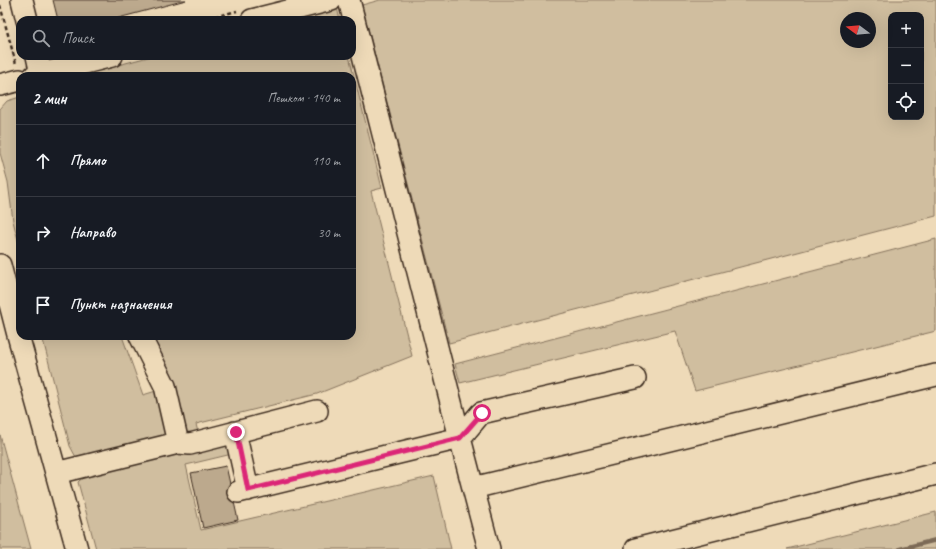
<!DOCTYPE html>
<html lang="ru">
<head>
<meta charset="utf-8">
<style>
	:root { --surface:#171b24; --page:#20242c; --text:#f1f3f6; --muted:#9ea1a6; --line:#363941 }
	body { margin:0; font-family:Caveat,sans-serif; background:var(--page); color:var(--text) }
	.controls { position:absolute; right:12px; top:12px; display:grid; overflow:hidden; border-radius:8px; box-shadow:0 4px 16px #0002 }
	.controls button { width:36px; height:36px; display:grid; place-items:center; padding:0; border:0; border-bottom:1px solid var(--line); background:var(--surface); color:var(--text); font:20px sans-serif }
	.compass { position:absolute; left:840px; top:12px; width:36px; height:36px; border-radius:50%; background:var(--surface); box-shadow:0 4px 16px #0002; rotate:286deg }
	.stop { position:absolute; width:12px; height:12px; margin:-9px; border:3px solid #db2777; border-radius:50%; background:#fff }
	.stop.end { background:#db2777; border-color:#fff; box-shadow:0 1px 4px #0008 }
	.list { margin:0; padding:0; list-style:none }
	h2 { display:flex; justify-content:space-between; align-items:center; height:52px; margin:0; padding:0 16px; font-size:17px }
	h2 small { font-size:13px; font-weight:400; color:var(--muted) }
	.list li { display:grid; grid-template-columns:26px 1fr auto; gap:12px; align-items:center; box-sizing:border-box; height:72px; padding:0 16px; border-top:1px solid var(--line) }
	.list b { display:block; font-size:15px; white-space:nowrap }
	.list em { font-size:13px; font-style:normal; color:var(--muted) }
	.icon { flex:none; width:22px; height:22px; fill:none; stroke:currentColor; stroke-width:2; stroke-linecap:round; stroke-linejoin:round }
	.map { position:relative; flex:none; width:936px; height:549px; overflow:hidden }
	.search { position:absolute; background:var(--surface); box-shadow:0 4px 16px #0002; left:16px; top:16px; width:340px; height:44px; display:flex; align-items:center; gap:10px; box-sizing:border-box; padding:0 14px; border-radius:12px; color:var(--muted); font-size:15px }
	.panel { position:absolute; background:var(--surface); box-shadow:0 4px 16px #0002; left:16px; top:72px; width:340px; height:268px; border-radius:12px }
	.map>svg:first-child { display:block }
	.green { fill:#d0be9f; stroke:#86745e; fill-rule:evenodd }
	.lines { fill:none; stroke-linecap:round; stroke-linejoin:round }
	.stream { stroke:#7c6a56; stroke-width:4.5 }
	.building { fill:#bca98d; stroke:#3b2a1e }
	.minor-casing { stroke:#3b2a1e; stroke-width:24 }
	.path { stroke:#3b2a1e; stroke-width:2.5; stroke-dasharray:4 3; stroke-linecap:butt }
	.minor { stroke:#eedab8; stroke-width:21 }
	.route { stroke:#db2777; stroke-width:5 }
</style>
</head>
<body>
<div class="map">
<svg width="936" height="549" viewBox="0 0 936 549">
	<rect width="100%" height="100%" fill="#eedab8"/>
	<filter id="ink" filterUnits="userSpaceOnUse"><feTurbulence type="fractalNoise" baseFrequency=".025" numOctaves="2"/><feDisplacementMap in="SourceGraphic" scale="8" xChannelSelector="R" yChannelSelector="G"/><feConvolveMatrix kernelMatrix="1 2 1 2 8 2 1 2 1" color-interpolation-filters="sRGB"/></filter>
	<g filter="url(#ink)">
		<path class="green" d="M380,0H936V216L449,343L362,5ZM891,15H921V117H891ZM846,18H870V42H846Z
			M337,8L340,20H290Z
			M152,56H349L382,188L371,191L412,356L317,394L196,424L199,437L186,440L150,336H352V76H89L88,73Z
			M20,97V248L13,221L8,182L0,153V109L7,101Z
			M936,239V331L695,391L675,331L460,383L455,364Z
			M42,336H122L143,395L156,391L168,437L78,461L70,446Z
			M0,435L31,549H0Z
			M228,440L232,454L186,465L201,530L434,476L451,549H96L78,482L88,473Z
			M936,512V549H787Z"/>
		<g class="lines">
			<path class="stream" d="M900,549L936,540"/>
		</g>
		<path class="building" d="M53,0H186L111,20H58Z
			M226,466L238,520L203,528L191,473Z"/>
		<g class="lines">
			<g class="minor-casing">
				<path id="minor" d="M22,0L27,20
					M349,0L460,438L489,549
					M252,20L331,0
					M37,56L41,74
					M34,76L112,56
					M0,85L20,80
					M0,265L18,335L77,549
					M235,432L248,490
					M178,443L190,444L317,411
					M56,473L178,443L165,386L140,336
					M473,488L936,375
					M238,492L460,438L481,413L635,378
					M636,549L936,474"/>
			</g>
			<path class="path" d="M0,5L16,64
				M201,20L237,11"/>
			<use href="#minor" class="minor"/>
		</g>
	</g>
	<g class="lines" filter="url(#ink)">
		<path class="route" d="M236,432L248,490L460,438L482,413"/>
	</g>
</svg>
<div class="controls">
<button>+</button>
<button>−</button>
<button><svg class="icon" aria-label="locate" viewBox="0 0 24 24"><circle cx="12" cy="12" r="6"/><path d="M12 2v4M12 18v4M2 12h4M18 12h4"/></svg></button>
</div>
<svg class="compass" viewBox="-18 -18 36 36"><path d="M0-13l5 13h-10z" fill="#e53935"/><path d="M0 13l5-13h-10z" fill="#9ea1a6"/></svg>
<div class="stop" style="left:482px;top:413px"></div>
<div class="stop end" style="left:236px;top:432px"></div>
<div class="search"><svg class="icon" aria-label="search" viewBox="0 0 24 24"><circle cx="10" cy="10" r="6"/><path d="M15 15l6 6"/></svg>Поиск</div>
<section class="panel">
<h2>2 мин<small>Пешком · 140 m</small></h2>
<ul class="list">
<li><svg class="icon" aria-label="ahead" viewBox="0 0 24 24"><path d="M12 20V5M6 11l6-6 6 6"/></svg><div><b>Прямо</b></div><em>110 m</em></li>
<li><svg class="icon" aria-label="right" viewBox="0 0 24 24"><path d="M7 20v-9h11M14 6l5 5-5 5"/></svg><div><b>Направо</b></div><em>30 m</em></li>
<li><svg class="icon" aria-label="arrive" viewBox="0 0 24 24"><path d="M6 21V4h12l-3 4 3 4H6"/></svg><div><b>Пункт назначения</b></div></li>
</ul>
</section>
</div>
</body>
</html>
